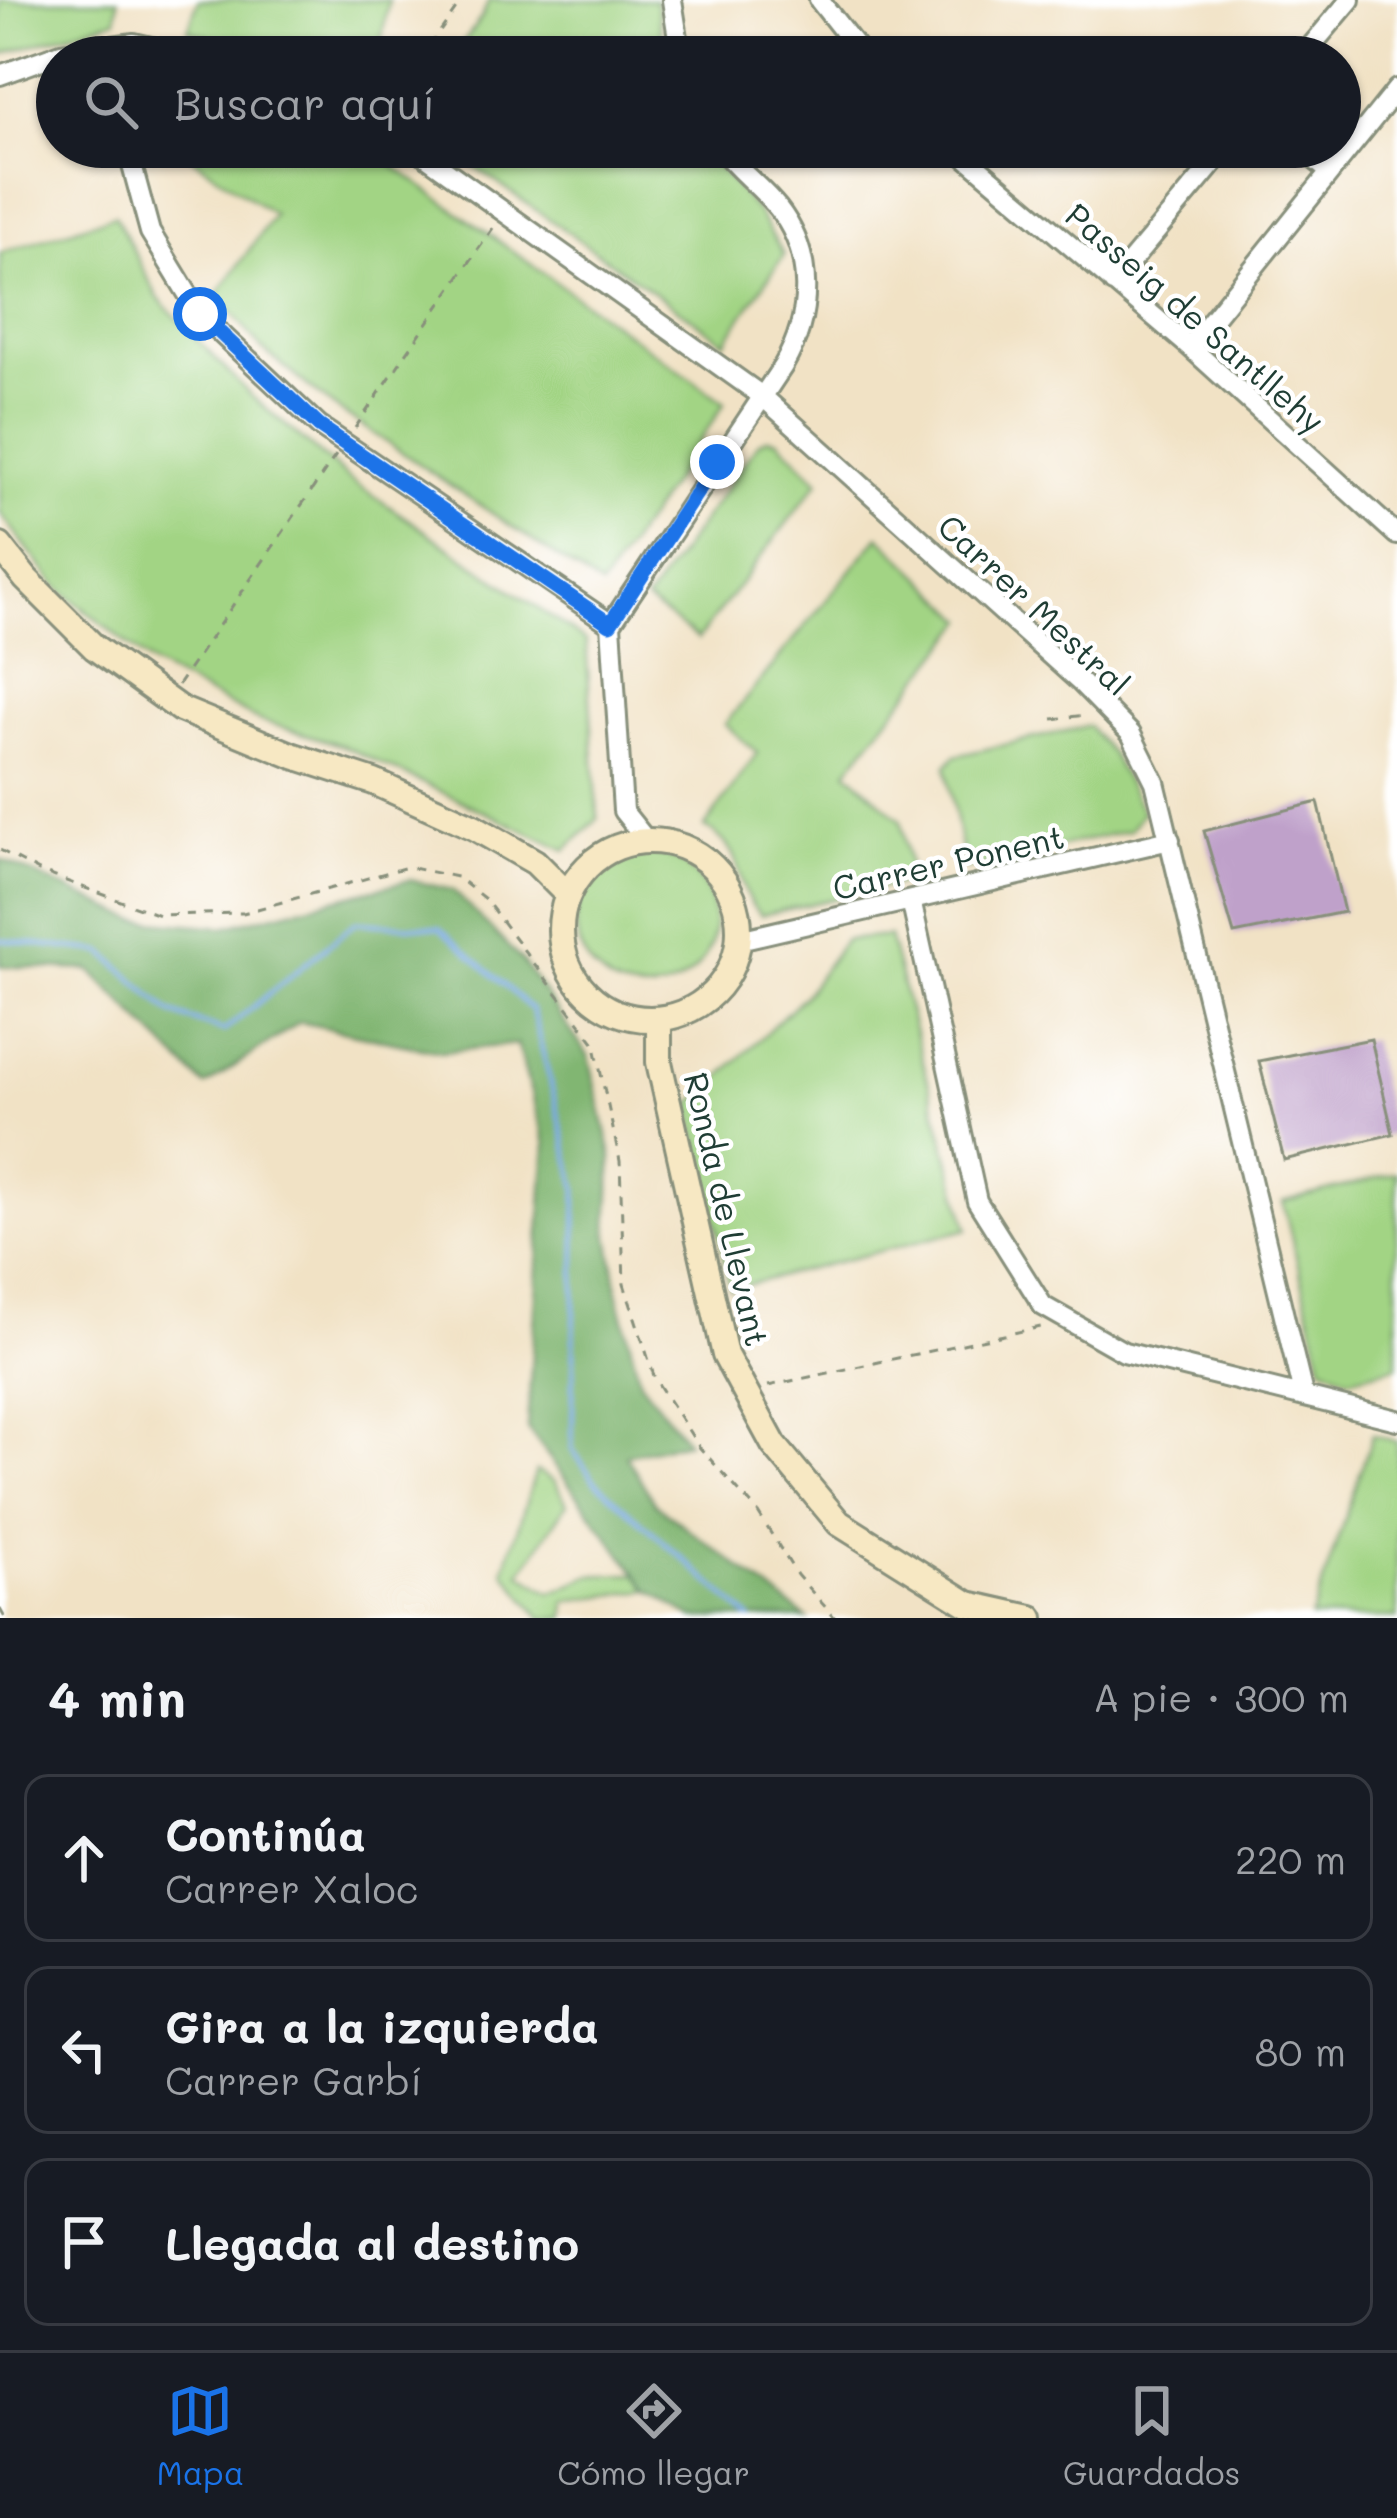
<!DOCTYPE html>
<html lang="es">
<head>
<meta charset="utf-8">
<style>
	:root { --surface:#171b24; --page:#242831; --text:#f1f3f6; --muted:#9ea1a6; --line:#363941; --accent:#1a73e8 }
	body { margin:0; font-family:Mali,sans-serif; background:var(--page); color:var(--text) }
	.stop { position:absolute; width:36px; height:36px; margin:-27px; border:9px solid #1a73e8; border-radius:50%; background:#fff }
	.stop.end { background:#1a73e8; border-color:#fff; box-shadow:0 3px 12px #0008 }
	.list { margin:0; padding:0; list-style:none }
	h2 { display:flex; justify-content:space-between; align-items:center; height:156px; margin:0; padding:0 48px; font-size:51px }
	h2 small { font-size:39px; font-weight:400; color:var(--muted) }
	.list li { display:grid; grid-template-columns:78px 1fr auto; gap:36px; align-items:center; box-sizing:border-box; height:168px; margin:0 24px 24px; padding:0 24px; border:3px solid var(--line); border-radius:24px }
	.list b { display:block; font-size:45px; white-space:nowrap }
	.list p { margin:0; font-size:39px; white-space:nowrap; color:var(--muted) }
	.list em { font-size:39px; font-style:normal; color:var(--muted) }
	.icon { flex:none; width:66px; height:66px; fill:none; stroke:currentColor; stroke-width:2; stroke-linecap:round; stroke-linejoin:round }
	.map { position:relative; flex:none; width:1397px; height:1618px; overflow:hidden }
	.search { position:absolute; background:var(--surface); box-shadow:0 3px 9px #0004; left:36px; right:36px; top:36px; height:132px; display:flex; align-items:center; gap:30px; box-sizing:border-box; padding:0 42px; border-radius:66px; color:var(--muted); font-size:45px }
	.sheet { height:732px; background:var(--surface) }
	nav { display:flex; justify-content:space-around; align-items:center; box-sizing:border-box; height:168px; border-top:3px solid var(--line); background:var(--surface); font-size:33px; color:var(--muted) }
	nav a { display:grid; justify-items:center; gap:6px }
	nav .on { color:var(--accent) }
	.map>svg:first-child { display:block }
	.green { fill:#a2d484; stroke:#60885c; stroke-width:3 }
	.forest { fill:#81b672; stroke:#507a53; stroke-width:3 }
	.lines { fill:none; stroke-linecap:round; stroke-linejoin:round }
	.stream { stroke:#79a9e3; stroke-width:4.5 }
	.building { fill:#bfa1ca }
	.street-casing { stroke:#88907c; stroke-width:24 }
	.secondary-casing { stroke:#88907c; stroke-width:30 }
	.path { stroke:#88907c; stroke-width:3; stroke-dasharray:9 9; stroke-linecap:butt }
	.street { stroke:#fff; stroke-width:18 }
	.secondary { stroke:#f7e8c3; stroke-width:24 }
	.route { stroke:#1a73e8; stroke-width:15 }
	.labels { text-anchor:middle; dominant-baseline:central; stroke-width:9; stroke-linejoin:round; paint-order:stroke }
	.street-label { font-size:33px; fill:#1f3d34; stroke:#fff }
</style>
</head>
<body>
<div class="map">
<svg width="1397" height="1618" viewBox="0 0 1397 1618">
	<rect width="100%" height="100%" fill="#fff"/>
	<filter id="ink" filterUnits="userSpaceOnUse"><feTurbulence type="fractalNoise" baseFrequency=".00833" numOctaves="2"/><feDisplacementMap in="SourceGraphic" scale="24" xChannelSelector="R" yChannelSelector="G"/><feConvolveMatrix kernelMatrix="1 2 1 2 8 2 1 2 1" color-interpolation-filters="sRGB"/></filter>
	<filter id="wash" filterUnits="userSpaceOnUse"><feTurbulence type="fractalNoise" baseFrequency=".004" numOctaves="4" result="noise"/><feDisplacementMap in="SourceGraphic" scale="48" xChannelSelector="R" yChannelSelector="G"/><feGaussianBlur stdDeviation="2.7" result="paint"/><feColorMatrix in="noise" values="0 0 0 0 0 0 0 0 0 0 0 0 0 0 0 0 0 1.4 0 .05"/><feComposite in="paint" operator="in"/></filter>
	<g filter="url(#wash)">
		<rect width="100%" height="100%" fill="#f1e2c5"/>
		<path class="green" d="M0,0H118L116,19L0,55Z
			M198,0H389L378,57H279L188,30Z
			M489,0H656L665,57H452L482,17Z
			M196,147H367L725,403L601,587L333,406L262,349L217,295L274,215L190,156Z
			M446,147H701L759,214L784,255L725,342Z
			M115,215L158,298L251,396L349,479L586,641L598,818L566,850L341,745L258,720L154,666L57,587L0,513V253Z
			M767,438L778,440L819,481L698,639L646,601L758,443Z
			M879,536L966,620L847,771L901,820L912,881L761,915C731,888 751,853 705,827L757,753L725,724Z
			M1088,726L1111,754L1143,812L1130,830L965,869L946,766L955,756Z
			M576 922a69 69 0 1 1 138 0a69 69 0 1 1-138 0Z
			M889,936L968,1229L730,1289L690,1106L803,997L845,940Z
			M1397,1173V1366L1349,1378L1322,1365L1283,1202Z
			M1373,1434L1397,1442V1618H1311Z
			M536,1471L555,1481L567,1504L521,1573L551,1593L591,1575L638,1574L649,1590L566,1601L565,1618H541L504,1571Z"/>
		<path class="forest" d="M0,859L136,920L224,927L410,880L453,890L521,960L589,1057L612,1156L608,1230L620,1303L640,1381L687,1442L626,1455L655,1504L807,1618H693L649,1590L527,1428L546,1144L517,1044L441,1052L300,1022L205,1086L90,970L0,966Z"/>
		<g class="lines">
			<path class="stream" d="M0,940L103,952L171,1013L224,1031L356,922L440,928L532,1010L577,1188L572,1449L595,1481L750,1618"/>
		</g>
		<g id="blocks">
			<path class="building" d="M1318,802L1344,912L1234,934L1204,831Z
				M1371,1039L1393,1134L1284,1160L1259,1061Z"/>
		</g>
	</g>
	<g filter="url(#ink)">
		<use href="#blocks" fill-opacity="0" stroke="#88907c" stroke-width="3"/>
		<g class="lines">
			<g class="street-casing">
				<path id="street" d="M672,0L681,57
					M819,0L864,57
					M1302,57L1350,0
					M0,75L61,53L134,43L194,57
					M127,147L150,232L200,314L319,426L611,624
					M413,147L762,396L1080,682L1131,734L1155,782L1303,1394
					M954,147L1190,347L1397,535
					M1299,147L1330,172
					M1113,283L1227,147
					M1190,347L1397,89
					M647,841L623,811L611,624L783,366C812,317 815,255 778,208C760,186 737,170 720,147
					M911,900L977,1201L1043,1306L1124,1352L1397,1420
					M739,940L1170,840"/>
			</g>
			<g class="secondary-casing">
				<path id="secondary" d="M0,546L26,579L94,647L180,709L294,756L374,782L474,827L535,862L568,895
					M561 930a89 89 0 1 1 178 0a89 89 0 1 1-178 0Z
					M659,1020V1062L725,1355L774,1445L839,1523L968,1604L1031,1618"/>
			</g>
			<path class="path" d="M430,46L462,0
				M355,428L493,228
				M178,685L336,455
				M1053,719L1085,715
				M0,850L39,871L159,915L243,913L407,867L457,877L485,899L594,1042L620,1161L624,1284L655,1379L700,1448L757,1511L797,1575L835,1618
				M768,1386L1041,1327
				M0,1609L5,1618"/>
			<use href="#street" class="street"/>
			<use href="#secondary" class="secondary"/>
		</g>
	</g>
	<g class="lines" filter="url(#ink)">
		<path class="route" d="M200,314L319,426L610,624L717,462"/>
	</g>
	<g class="labels">
		<g class="street-label">
			<text transform="translate(1196 317) rotate(41)">Passeig de Santllehy</text>
			<text transform="translate(1035 604) rotate(43)">Carrer Mestral</text>
			<text transform="translate(948 861) rotate(-13)">Carrer Ponent</text>
			<text transform="translate(728 1209) rotate(77)">Ronda de Llevant</text>
		</g>
	</g>
</svg>
<div class="stop" style="left:200px;top:314px"></div>
<div class="stop end" style="left:717px;top:462px"></div>
<div class="search"><svg class="icon" aria-label="search" viewBox="0 0 24 24"><circle cx="10" cy="10" r="6"/><path d="M15 15l6 6"/></svg>Buscar aquí</div>
</div>
<section class="sheet">
<h2>4 min<small>A pie · 300 m</small></h2>
<ul class="list">
<li><svg class="icon" aria-label="ahead" viewBox="0 0 24 24"><path d="M12 20V5M6 11l6-6 6 6"/></svg><div><b>Continúa</b><p>Carrer Xaloc</p></div><em>220 m</em></li>
<li><svg class="icon" aria-label="left" viewBox="0 0 24 24"><path d="M17 20v-9H6M10 6l-5 5 5 5"/></svg><div><b>Gira a la izquierda</b><p>Carrer Garbí</p></div><em>80 m</em></li>
<li><svg class="icon" aria-label="arrive" viewBox="0 0 24 24"><path d="M6 21V4h12l-3 4 3 4H6"/></svg><div><b>Llegada al destino</b></div></li>
</ul>
</section>
<nav>
<a class="on"><svg class="icon" aria-label="map" viewBox="0 0 24 24"><path d="M3 6l6-2 6 2 6-2v14l-6 2-6-2-6 2zM9 4v14M15 6v14"/></svg>Mapa</a>
<a><svg class="icon" aria-label="directions" viewBox="0 0 24 24"><path d="M12 3l9 9-9 9-9-9zM9 14v-3h6M13 9l2 2-2 2"/></svg>Cómo llegar</a>
<a><svg class="icon" aria-label="saved" viewBox="0 0 24 24"><path d="M7 4h10v16l-5-4-5 4z"/></svg>Guardados</a>
</nav>
</body>
</html>
